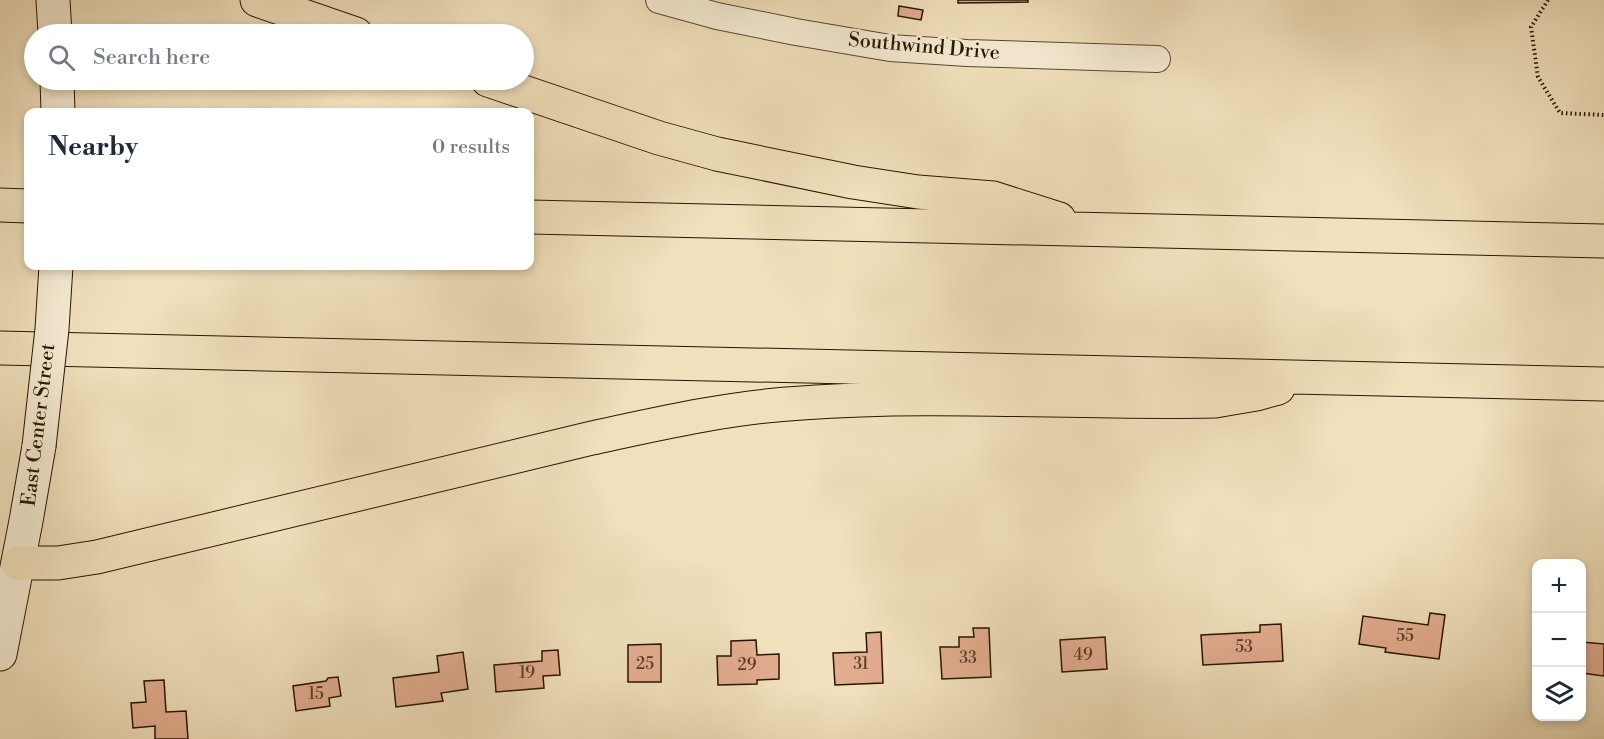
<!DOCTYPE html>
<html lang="en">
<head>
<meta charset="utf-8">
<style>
	:root { --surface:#fff; --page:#f2f2f3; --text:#1f2937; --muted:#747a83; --line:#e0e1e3 }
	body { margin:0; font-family:"Libre Bodoni",serif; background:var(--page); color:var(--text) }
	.controls { position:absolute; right:18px; bottom:18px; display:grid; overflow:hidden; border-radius:12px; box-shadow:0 3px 9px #0003 }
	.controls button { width:54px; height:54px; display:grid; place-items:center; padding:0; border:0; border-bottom:2px solid var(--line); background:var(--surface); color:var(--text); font:30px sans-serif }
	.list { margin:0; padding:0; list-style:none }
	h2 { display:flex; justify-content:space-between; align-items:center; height:78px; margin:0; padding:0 24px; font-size:26px }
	h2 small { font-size:20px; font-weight:400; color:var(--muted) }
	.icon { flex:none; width:33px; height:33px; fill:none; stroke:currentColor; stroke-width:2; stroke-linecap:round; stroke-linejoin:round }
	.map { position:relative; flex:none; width:1604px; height:739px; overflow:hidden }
	.search { position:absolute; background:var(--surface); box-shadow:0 3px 9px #0003; left:24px; top:24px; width:510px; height:66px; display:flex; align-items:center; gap:15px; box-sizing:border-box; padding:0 21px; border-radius:33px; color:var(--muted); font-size:22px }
	.panel { position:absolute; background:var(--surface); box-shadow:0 3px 9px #0003; left:24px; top:108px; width:510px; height:162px; border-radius:12px }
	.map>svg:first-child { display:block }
	.building { fill:#e2ad8f; stroke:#271501; stroke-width:1.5 }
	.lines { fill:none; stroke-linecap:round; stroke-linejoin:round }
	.street-casing { stroke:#594830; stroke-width:28 }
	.secondary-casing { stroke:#271501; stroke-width:35 }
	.highway-casing { stroke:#271501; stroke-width:35 }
	.path { stroke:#271501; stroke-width:4; stroke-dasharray:1.5 3; stroke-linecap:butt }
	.street { stroke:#f5ebd3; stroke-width:26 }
	.secondary { stroke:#f5ebd3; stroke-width:33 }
	.highway { stroke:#f0e0bb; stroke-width:33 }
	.secondary-bridge-casing { stroke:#271501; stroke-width:35; stroke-linecap:butt }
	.secondary-bridge { stroke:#f5ebd3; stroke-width:33 }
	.labels { text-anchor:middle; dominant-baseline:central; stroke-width:5; stroke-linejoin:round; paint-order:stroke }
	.number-label { font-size:16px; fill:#563b24 }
	.street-label { font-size:20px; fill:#271501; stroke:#f5ebd3 }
</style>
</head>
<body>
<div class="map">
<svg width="1604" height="739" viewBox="0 0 1604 739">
	<rect width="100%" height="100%" fill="#f0e0bb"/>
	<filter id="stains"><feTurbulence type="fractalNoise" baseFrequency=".00333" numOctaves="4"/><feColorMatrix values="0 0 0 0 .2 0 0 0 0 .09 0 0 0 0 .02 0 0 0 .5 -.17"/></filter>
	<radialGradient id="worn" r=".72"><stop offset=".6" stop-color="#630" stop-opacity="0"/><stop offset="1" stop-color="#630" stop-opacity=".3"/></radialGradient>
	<path class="building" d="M958,0H1028V2L958,3Z
		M899,6L923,10L921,20L898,16Z
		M1430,613L1445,615L1439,659L1385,652L1386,648L1359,644L1363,616L1428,625Z
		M1281,624L1283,661L1203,665L1201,635L1260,632V625Z
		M973,628H989L991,677L942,679L940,647H959V637H974Z
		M881,632L883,683L835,685L833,653L867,652L866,633Z
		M1105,637L1107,669L1062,672L1060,640Z
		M756,640L757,655L779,654V679L757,680V684L718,685L717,656H731V641Z
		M1582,642L1604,644V676L1582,673Z
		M661,644V682H628V645Z
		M558,650L560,675L543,676L544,688L496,692L494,665L542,661V651Z
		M463,652L468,689L441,693L443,701L396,707L393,678L439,672L437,656Z
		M338,677L341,696L329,698L330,706L296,711L293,686L326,681L328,678Z
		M164,680L166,712L186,711L188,739H155V726L133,728L131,703L146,702L144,681Z"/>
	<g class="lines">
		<g class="street-casing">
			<path id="street" d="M659,0L717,16L796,32L890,48L967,53L1157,59"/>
		</g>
		<g class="secondary-casing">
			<path id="secondary" d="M53,0L55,34
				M57,80L58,112
				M0,654L26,521L39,446"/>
		</g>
		<g class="highway-casing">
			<path id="highway" d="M257,0L356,34
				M488,80L659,138L717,154L853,182L918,192L993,198L1059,219
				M0,205L28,206
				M530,217L1604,241
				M0,348L1604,384
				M18,563H58L97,557L592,438C661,423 731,407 802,403C939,393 1077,404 1215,401L1256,394L1278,388"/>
		</g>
		<path class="path" d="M1548,0L1531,27L1538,77L1560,113L1604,115"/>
		<use href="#street" class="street"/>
		<use href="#secondary" class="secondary"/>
		<use href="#highway" class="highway"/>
		<g class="secondary-bridge-casing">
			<path id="secondary-bridge" d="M39,446L52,329L56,266"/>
		</g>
		<use href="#secondary-bridge" class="secondary-bridge"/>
	</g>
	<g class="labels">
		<g class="number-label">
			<text x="1405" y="636">55</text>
			<text x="1244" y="647">53</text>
			<text x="1083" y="655">49</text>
			<text x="968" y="658">33</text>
			<text x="645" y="664">25</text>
			<text x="861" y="664">31</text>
			<text x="747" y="665">29</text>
			<text x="527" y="673">19</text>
			<text x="316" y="694">15</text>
		</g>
		<g class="street-label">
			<text transform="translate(924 47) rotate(5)">Southwind Drive</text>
			<text transform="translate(39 425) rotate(-83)">East Center Street</text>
		</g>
	</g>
	<rect width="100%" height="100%" filter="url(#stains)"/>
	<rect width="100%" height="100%" fill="url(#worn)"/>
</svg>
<div class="controls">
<button>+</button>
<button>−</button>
<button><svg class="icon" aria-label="layers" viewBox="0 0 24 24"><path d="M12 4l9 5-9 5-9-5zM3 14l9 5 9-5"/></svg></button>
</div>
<div class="search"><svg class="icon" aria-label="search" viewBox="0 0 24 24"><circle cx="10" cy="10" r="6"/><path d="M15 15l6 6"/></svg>Search here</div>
<section class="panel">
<h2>Nearby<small>0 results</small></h2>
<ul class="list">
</ul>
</section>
</div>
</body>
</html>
